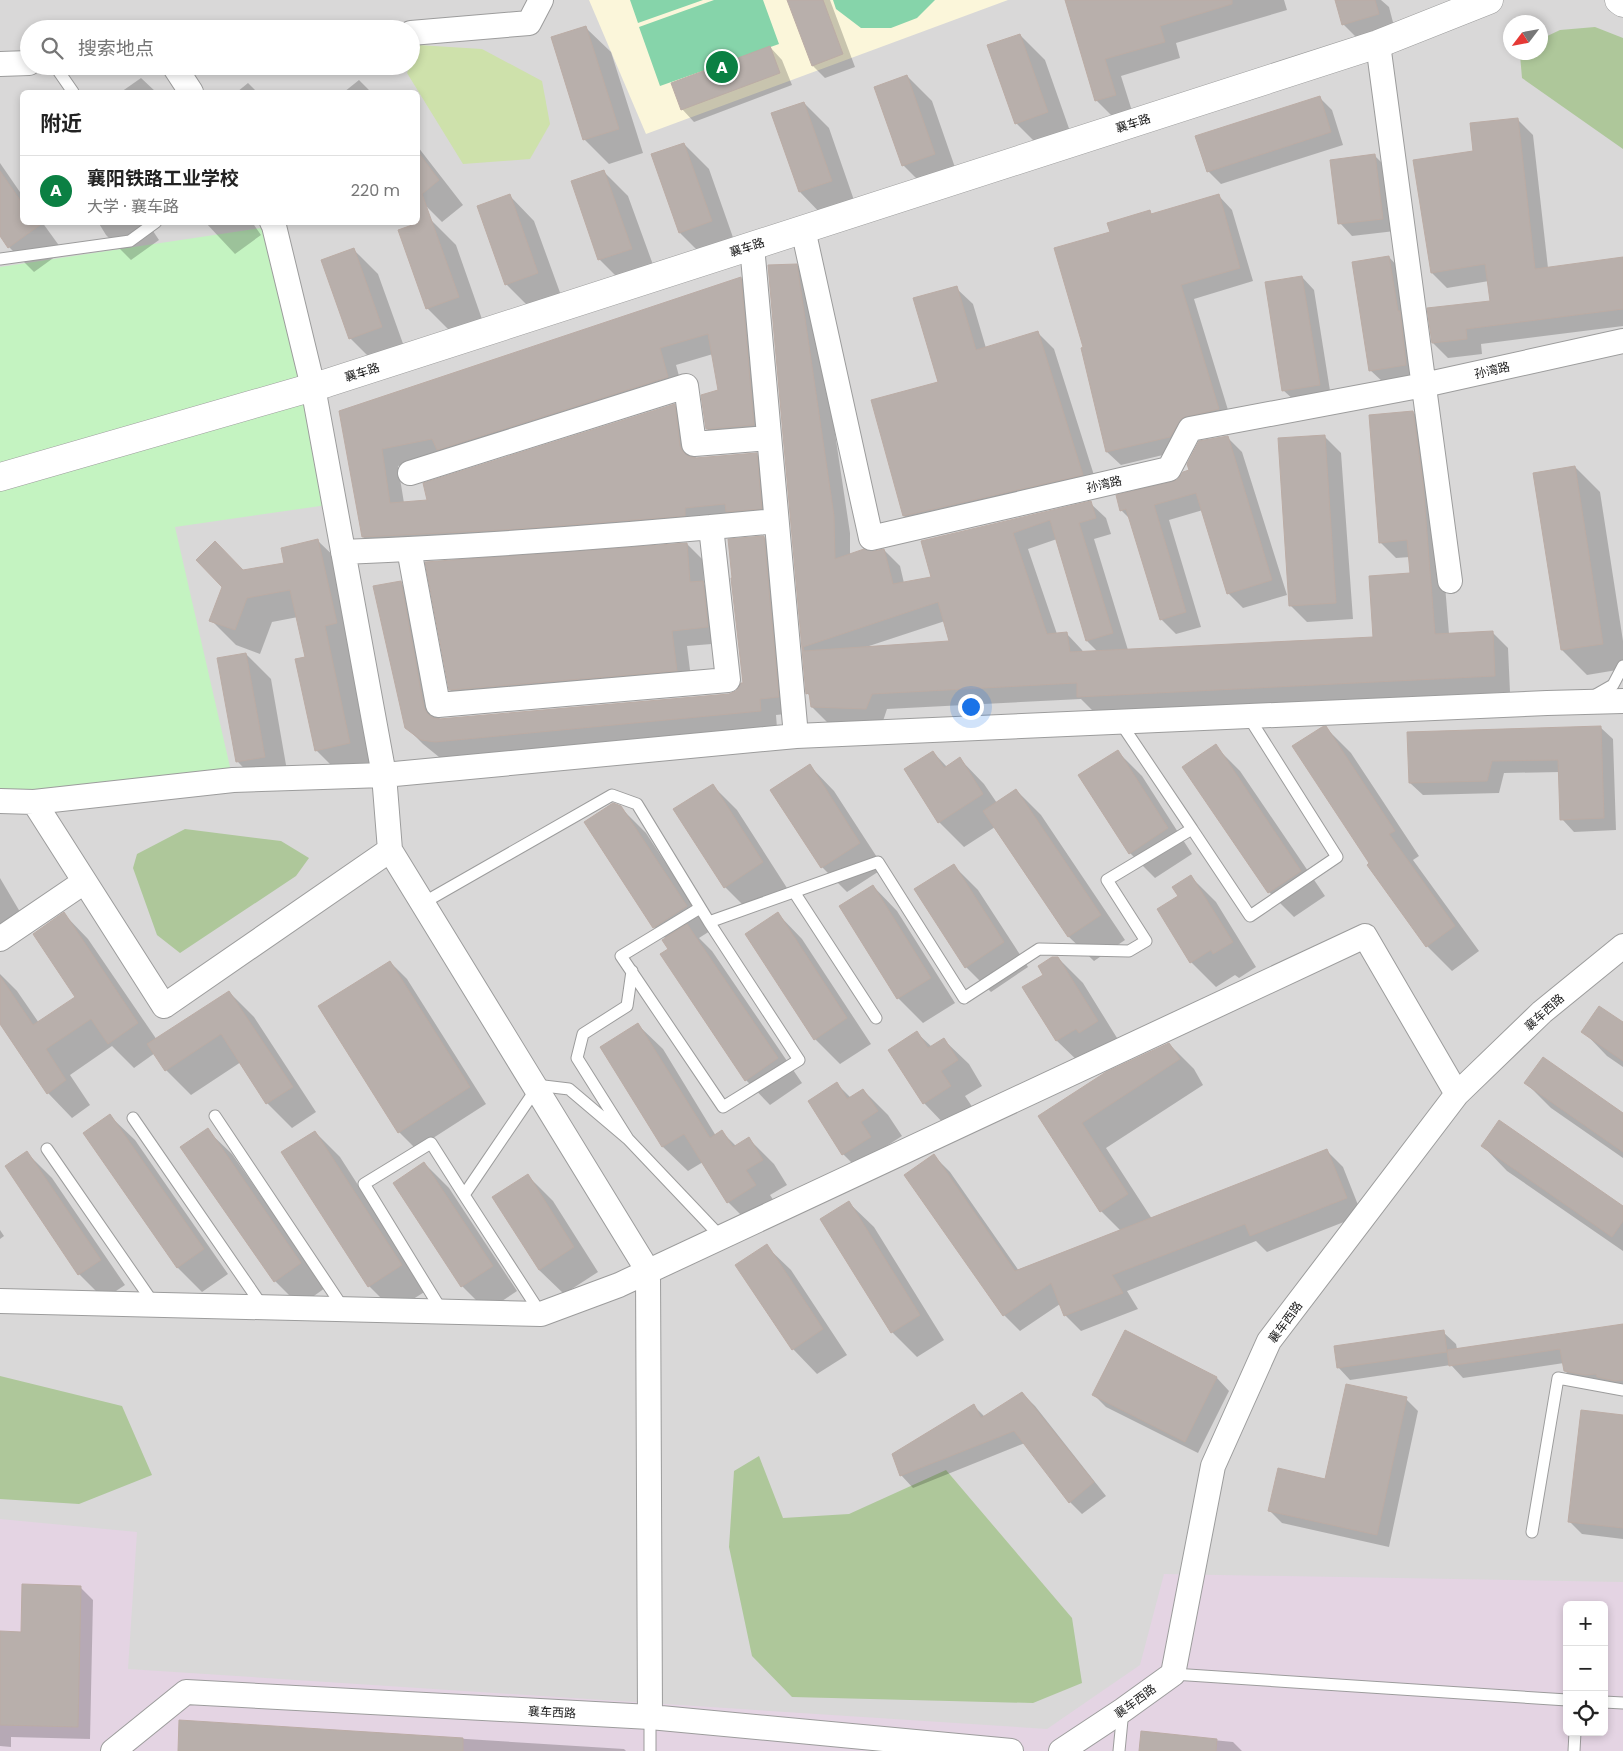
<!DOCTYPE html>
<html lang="zh">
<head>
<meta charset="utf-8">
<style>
	:root { --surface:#fff; --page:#f2f2f2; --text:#222; --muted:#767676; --line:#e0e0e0; --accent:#0b8043 }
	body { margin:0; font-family:Poppins,"Noto Sans SC",sans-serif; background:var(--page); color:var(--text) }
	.controls { position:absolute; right:15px; bottom:15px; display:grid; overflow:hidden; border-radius:8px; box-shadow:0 2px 8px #0003 }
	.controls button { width:45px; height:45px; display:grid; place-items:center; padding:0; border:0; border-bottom:1px solid var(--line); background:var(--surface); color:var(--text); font:25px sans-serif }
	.compass { position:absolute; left:1503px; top:15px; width:45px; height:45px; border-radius:50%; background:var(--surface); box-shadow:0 2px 8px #0003; rotate:238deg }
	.you { position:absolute; left:970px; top:706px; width:18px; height:18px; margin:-12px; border:4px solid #fff; border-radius:50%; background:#1a73e8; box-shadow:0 0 0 8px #1a73e833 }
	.badge { display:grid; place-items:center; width:32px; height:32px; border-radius:50%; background:var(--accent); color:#fff; font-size:16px; font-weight:700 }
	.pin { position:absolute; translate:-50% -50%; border:2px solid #fff; box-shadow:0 1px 5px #0006 }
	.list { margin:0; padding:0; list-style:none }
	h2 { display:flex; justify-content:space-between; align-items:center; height:65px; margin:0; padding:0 20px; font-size:21px }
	h2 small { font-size:16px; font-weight:400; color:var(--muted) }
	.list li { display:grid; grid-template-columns:32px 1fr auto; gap:15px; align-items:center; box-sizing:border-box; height:70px; padding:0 20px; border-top:1px solid var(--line) }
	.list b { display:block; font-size:19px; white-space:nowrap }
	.list p { margin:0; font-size:16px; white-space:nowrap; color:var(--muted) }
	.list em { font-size:16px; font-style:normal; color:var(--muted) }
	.icon { flex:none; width:28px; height:28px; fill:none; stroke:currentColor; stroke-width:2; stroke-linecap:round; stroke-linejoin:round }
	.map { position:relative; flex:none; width:1623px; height:1751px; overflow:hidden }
	.search { position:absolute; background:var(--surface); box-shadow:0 2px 8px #0003; left:20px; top:20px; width:400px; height:55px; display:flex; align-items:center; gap:12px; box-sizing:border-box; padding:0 18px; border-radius:28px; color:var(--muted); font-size:19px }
	.panel { position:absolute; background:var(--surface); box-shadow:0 2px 8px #0003; left:20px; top:90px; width:400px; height:135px; border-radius:8px }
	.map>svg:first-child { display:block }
	.residential { fill:#d9d8d8; fill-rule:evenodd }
	.industrial { fill:#e4d4e3; fill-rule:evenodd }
	.education { fill:#fbf6da }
	.grass { fill:#cee1ab }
	.forest { fill:#aec79a }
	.park { fill:#c4f3c1 }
	.pitch { fill:#86d4aa }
	.shadow { fill:#0003; fill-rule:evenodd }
	.building { fill:#b8afab; stroke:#bbaca5; fill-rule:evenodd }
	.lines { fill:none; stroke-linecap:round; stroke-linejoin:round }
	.service-casing { stroke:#9c9c9c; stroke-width:13 }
	.minor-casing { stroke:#9c9c9c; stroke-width:26 }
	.tertiary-casing { stroke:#9c9c9c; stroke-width:29 }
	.service { stroke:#fff; stroke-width:11 }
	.minor { stroke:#fff; stroke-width:24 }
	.tertiary { stroke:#fff; stroke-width:28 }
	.labels { text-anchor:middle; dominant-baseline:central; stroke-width:5; stroke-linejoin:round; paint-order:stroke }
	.street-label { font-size:12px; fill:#1b1b1b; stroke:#fff }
</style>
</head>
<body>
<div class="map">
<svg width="1623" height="1751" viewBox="0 0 1623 1751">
	<rect width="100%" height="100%" fill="#ebe6e1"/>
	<path class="residential" d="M0,0H1623V1751H0ZM1510,22H1540V52H1510ZM29,29H411V66H29ZM22,92H418V222H22ZM1567,1605H1604V1732H1567Z"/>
	<path class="industrial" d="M0,1519L137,1532L128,1669L1047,1729L1140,1665L1164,1574L1623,1582V1751H0ZM1567,1605H1604V1732H1567Z"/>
	<path class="education" d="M589,0H1008L646,134Z"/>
	<path class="grass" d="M418,45L482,49L542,81L550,124L530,159L463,164L407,73Z"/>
	<path class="forest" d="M1595,27L1623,38V149L1522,78L1520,55L1522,53L1540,52L1541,39L1560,30Z
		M185,829L281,841L309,858L296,876L180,953L157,935L133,868L137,854Z
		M0,1376L122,1406L152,1475L79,1504L0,1499Z
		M759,1456L783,1518L849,1514L946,1470L1072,1618L1082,1683L1033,1703L792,1697L752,1656L729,1547L734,1471Z"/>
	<path class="park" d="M274,226L334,504L175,527L233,780L0,801V267Z"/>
	<path class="pitch" d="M630,0H703L638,23Z
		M714,0H763L779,44L660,86L639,27Z
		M833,0H935L917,18L891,28H861L836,9Z"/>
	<path class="shadow" d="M788,0H830L855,67L825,78L813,66Z
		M1067,0H1284L1287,10L1176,43L1180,58L1121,76L1132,111L1113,117L1096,100Z
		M1341,0H1381L1389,7L1395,30L1360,41L1343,24Z
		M586,28L611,52L643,153L609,164L584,139Z
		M1020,35L1045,60L1072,137L1041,148L1016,123Z
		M770,47L782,60L792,85L694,122L682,109Z
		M907,76L932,101L959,179L928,190L903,165Z
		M141,78L156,92H121Z
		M359,80L371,92H344Z
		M248,83L257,92H237Z
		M1319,97L1332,110L1343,145L1221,184L1208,171Z
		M804,103L829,128L856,206L824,217L800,192L772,114Z
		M1518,120L1533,135L1548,268L1623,259V326L1481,344L1482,354L1448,358L1433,343L1491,302L1489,281L1447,288L1432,273L1474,152Z
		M684,144L709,169L736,246L705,258L680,233L652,155Z
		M418,147L463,205L442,222L418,198Z
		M1375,156L1387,168L1395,231L1352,236L1340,223Z
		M0,163L22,195V222H42L63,251L34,272L9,247L0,234Z
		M603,171L628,196L656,273L624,284L600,260L572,182Z
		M510,196L534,221L562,298L531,309L506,284Z
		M1219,196L1232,210L1253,281L1194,299L1232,423L1196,431L1184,450L1121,465L1107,452L1111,233L1149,212L1153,215Z
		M431,220L456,245L483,322L452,333L427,308Z
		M98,222H147L159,240L131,260L106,235Z
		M205,222H252L261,235L235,254Z
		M354,250L378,274L406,352L375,363L350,338Z
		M1389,257L1401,270L1418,377L1383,382L1370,370Z
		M796,265L812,281L850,533V555L884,550L900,566L904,583L932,578L922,542L1090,503L1106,518L1111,534L1094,539L1128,650L1375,638L1411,574L1410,557L1396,558L1380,542L1413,412L1429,428L1438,500L1449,634L1492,632L1508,648L1510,692L1094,712L1081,699L887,709L882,724L828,723L812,707L811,697L807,693L769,266ZM1057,539L1087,641L1098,652H1083L1082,650L1067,634H1057L1028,549ZM945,621L951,642L866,647Z
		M1302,277L1314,290L1331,397L1296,402L1283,390Z
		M741,278L757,295L770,442L724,445L707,429L719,391L713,354L676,365L684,394L444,456L398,466L404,503L428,501L674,405L691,422L696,459L756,454L773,471L778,525L380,554L363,537L340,412Z
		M956,288L973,304L986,348L1038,333L1054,349L1099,491L921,533L904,516L873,401L940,383Z
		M1324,436L1341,453L1353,619L1307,622L1290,605Z
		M1227,437L1242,452L1287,595L1243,608L1228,593L1203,510L1169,520L1201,627L1176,634L1161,619L1131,520L1121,510L1178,481Z
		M1575,467L1600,492L1623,641V669L1587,675L1562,650Z
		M764,537L781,554L795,713L776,715L777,728L452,758L439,757L423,744L406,727L401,583L417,600L440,720L729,695L737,692L745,684Z
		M318,541L343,565L374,768L341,775L316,750L307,658L298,617L272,622L260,654L236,645L211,620L243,571L286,564Z
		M687,544L703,560L704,584L719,598L724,643L687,646L692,686L466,706L450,690Z
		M246,654L271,679L289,782L262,787L238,762L219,659Z
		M1600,727L1613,739L1616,830L1574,832L1562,819L1560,772L1504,773L1499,793L1423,795L1410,783Z
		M1326,728L1351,753L1419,856L1413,860L1479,951L1452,971L1427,946L1371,864Z
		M1215,746L1240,771L1325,896L1294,917L1269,892Z
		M933,752L947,767L960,759L984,784L997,803L1016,790L1041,815L1125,940L1094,961L1069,937L995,827L964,847L939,822L906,769Z
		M1118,752L1142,776L1192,854L1155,878L1130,853Z
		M810,766L834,791L884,868L847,892L822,867Z
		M713,786L737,810L787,888L750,912L725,887Z
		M620,807L646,833L710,931L699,938L712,951L802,1083L770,1105L746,1080L669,949L666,939L654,927Z
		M953,865L978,890L1028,967L991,992L966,967Z
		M1191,877L1216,902L1256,967L1239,978L1235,975L1216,987L1191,962L1179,896Z
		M0,878L23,917L0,931Z
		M873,886L897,911L955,1003L923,1023L898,998Z
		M64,914L88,939L157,1040L229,992L254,1017L316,1112L292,1128L267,1103L241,1062L191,1095L166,1070L155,1053L134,1068L112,1046L70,1075L90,1105L72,1118L48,1093L0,1022V974L17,991L39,1023L77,998Z
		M778,914L802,939L871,1044L840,1064L815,1039L746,934Z
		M1058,958L1083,983L1122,1046L1082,1065L1057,1041L1024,988L1045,975Z
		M390,962L407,979L486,1104L416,1149L399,1132Z
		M1623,1024V1067L1607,1056L1583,1031Z
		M638,1025L663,1049L716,1136L722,1132L737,1147L749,1139L774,1164L787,1185L770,1195L780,1210L753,1227L728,1202L703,1162L688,1171L663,1147L601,1047Z
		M917,1033L932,1047L944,1040L969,1064L982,1086L965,1096L975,1111L948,1128L924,1103Z
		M1169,1044L1194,1069L1203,1085L1106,1148L1152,1219L1327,1151L1343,1167L1362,1215L1267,1252L1256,1241L1127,1291L1138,1309L1081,1331L1065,1315L1060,1304L1020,1331L1004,1315L934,1156L950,1172L1019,1271L1121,1231L1101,1211L1040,1117Z
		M1526,1083L1623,1115V1158L1551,1108Z
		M837,1084L851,1098L863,1090L888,1115L902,1136L885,1147L894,1162L868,1179L843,1154Z
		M110,1116L135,1140L228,1274L202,1292L177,1267Z
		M207,1130L232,1154L325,1288L300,1306L275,1281Z
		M315,1132L340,1157L426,1291L394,1311L369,1286Z
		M1483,1146L1623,1208V1251L1507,1171Z
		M27,1153L52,1178L125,1285L104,1299L79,1274Z
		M424,1163L449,1188L517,1291L487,1311L462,1286Z
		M528,1176L553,1201L598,1272L564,1294L539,1270Z
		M849,1203L874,1227L944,1340L917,1357L892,1332Z
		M0,1230L4,1236L0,1239Z
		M766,1246L791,1270L847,1355L817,1374L793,1349Z
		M1623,1325V1392L1578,1384L1565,1371L1564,1363L1463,1378L1451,1365L1350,1380L1338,1367L1443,1332L1456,1344L1457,1349Z
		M1125,1332L1217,1378L1229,1391L1198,1453L1106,1407L1094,1395Z
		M1022,1393L1035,1406L1106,1496L1082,1514L1070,1502L1025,1443L913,1488L901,1475L974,1406L985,1417Z
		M1406,1399L1418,1411L1389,1547L1282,1523L1270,1511L1326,1480Z
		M1623,1416V1539L1582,1534L1569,1521Z
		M80,1587L93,1600L90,1739L11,1737V1747L0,1746V1632L23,1633Z
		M181,1721L624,1749L626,1751H179Z
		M1142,1733L1233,1742L1242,1751H1140Z"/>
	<path class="building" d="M787,0H823L843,54L812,66Z
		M1065,0H1232V4L1160,26L1165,42L1105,59L1116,95L1095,101Z
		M1335,0H1375L1379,14L1342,25Z
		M586,26L619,129L583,140L551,37Z
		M1020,34L1048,112L1015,124L987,45Z
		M770,46L780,73L681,110L671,83Z
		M907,75L935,154L902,166L874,87Z
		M1320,96L1331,132L1207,172L1195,136Z
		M804,102L832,181L799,192L771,113Z
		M1518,118L1535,269L1623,257V309L1466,329L1467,339L1432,343L1427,308L1490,301L1485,264L1431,273L1413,160L1473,151L1470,123Z
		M684,143L712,221L679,233L651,154Z
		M418,152L439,180L422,194L459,297L426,309L398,230L418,223Z
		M1375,154L1383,219L1338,224L1330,160Z
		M604,170L632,249L598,260L571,181Z
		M0,171L22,203V222H44L8,248L0,236Z
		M510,194L538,273L505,285L477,206Z
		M1219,194L1240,268L1181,285L1219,409L1182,418L1170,437L1106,452L1081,348L1083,347L1054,248L1110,232L1107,223L1150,210L1151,214Z
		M354,248L382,327L349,339L321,260Z
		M1389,256L1398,311H1400L1406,365L1369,371L1352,262Z
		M797,264L834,516L835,559L864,549L874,551L884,549L893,584L931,577L921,541L1091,501L1096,518L1079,523L1113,633L1086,641L1050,520L1013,533L1047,634L1067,632L1070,652L1373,637L1369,576L1410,573L1407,540L1379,543L1369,415L1413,411L1423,483L1435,634L1493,631L1495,676L1077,697V683L872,694L866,709L811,707L809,693L806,694L768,265ZM938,602L949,641L804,651L803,647Z
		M1302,276L1320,385L1282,391L1265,282Z
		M741,277L754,425L706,429L701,395L718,390L708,334L660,348L668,377L437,450L432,439L382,449L390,503L427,500L423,483L675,404L680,446L683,452L688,456L695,458L757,453L762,509L726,512L725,504L685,508V516L504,530L362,537L339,411Z
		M957,286L976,350L1038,331L1083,475L903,516L871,400L938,382L913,298Z
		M1325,435L1336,603L1289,606L1278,438Z
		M1228,436L1272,580L1227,594L1196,493L1154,505L1186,612L1160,620L1126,509L1120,511L1116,495L1177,480L1183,472L1189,470L1187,464L1199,441Z
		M1575,466L1603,644L1561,650L1533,473Z
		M764,536L779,697L760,699L761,711L435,742L421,740L405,728L373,586L401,581L424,708L428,714L433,718L439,719L729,694L736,691L741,683H743L731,578H732L728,539Z
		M318,539L337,623L325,626L350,743L315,751L295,659L305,657L290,590L247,598L235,630L209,621L222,587L196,560L215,541L243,570L284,563L281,548Z
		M687,543L690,582L703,581L708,627L672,631L677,671L449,690L425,562Z
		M246,653L265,757L236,762L217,658Z
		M1326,726L1395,831L1389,834L1455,926L1426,947L1367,865L1369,863L1292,746L1322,727Z
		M1601,726L1604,818L1560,820L1558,760L1492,761L1487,781L1409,783L1407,732Z
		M1216,744L1301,871L1268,893L1182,767Z
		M1118,750L1168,828L1129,854L1078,775Z
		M933,751L944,768L960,757L983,794L938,823L904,769Z
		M810,764L860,843L821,868L770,790Z
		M713,784L763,862L724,888L673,809Z
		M1016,789L1101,915L1068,937L983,811Z
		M613,803L621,806L687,906L653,928L584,822Z
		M954,864L1004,942L965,968L914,889Z
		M1191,875L1233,942L1213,954L1211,950L1190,963L1157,909L1178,896L1172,887Z
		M873,885L931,978L897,999L839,906Z
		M64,912L138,1023L108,1044L91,1019L46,1049L66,1080L47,1094L0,1024V976L33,1025L75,997L33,934Z
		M778,912L847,1018L814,1040L745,934Z
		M687,924L778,1058L745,1081L660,954L668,949L662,940Z
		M1052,957H1058L1098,1021L1079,1033L1076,1029L1056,1041L1022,987L1043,975L1038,966Z
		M390,961L470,1087L398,1133L318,1006Z
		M229,991L293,1087L266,1104L221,1034L165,1071L147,1044Z
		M1599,1006L1623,1022V1061L1581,1032Z
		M638,1023L710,1138L722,1130L733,1147L749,1137L763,1160L746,1170L756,1185L727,1203L684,1134L662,1147L600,1047Z
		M917,1031L928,1048L944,1038L958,1060L941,1071L951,1086L923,1104L888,1050Z
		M1169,1043L1180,1059L1082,1123L1128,1194L1100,1212L1038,1116L1106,1072Z
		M1543,1057L1623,1113V1152L1524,1083Z
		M837,1082L847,1099L863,1089L878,1111L861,1122L871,1137L842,1155L808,1101Z
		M110,1114L204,1249L177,1268L83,1133Z
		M1499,1120L1623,1206V1221L1612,1237L1481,1146Z
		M208,1128L301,1263L274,1282L180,1147Z
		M315,1131L402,1265L368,1287L281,1152Z
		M1327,1149L1347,1198L1250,1236L1245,1224L1112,1275L1123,1293L1064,1316L1051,1283L1003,1316L904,1175L934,1154L1015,1271Z
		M27,1151L101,1260L78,1275L5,1166Z
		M424,1162L493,1266L461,1287L393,1183Z
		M528,1174L574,1247L539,1270L492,1197Z
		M849,1201L920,1315L891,1333L820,1219Z
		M767,1244L823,1329L792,1350L735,1265Z
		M1623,1324V1380L1615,1381L1597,1377L1596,1374L1585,1375L1564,1371L1560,1349L1449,1366L1447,1350Z
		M1125,1330L1217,1377L1185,1442L1092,1395Z
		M1444,1330L1447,1352L1337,1368L1334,1346Z
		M1346,1384L1407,1397L1377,1535L1268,1511L1278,1468L1325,1479Z
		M1022,1392L1094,1482L1069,1503L1014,1431L900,1476L892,1454L974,1404L981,1418Z
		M1581,1410L1623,1415V1528L1568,1522Z
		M22,1584L81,1586L78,1727L0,1725V1631L21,1632Z
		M179,1720L463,1738V1751H178Z
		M1141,1731L1217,1739L1216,1751H1139Z"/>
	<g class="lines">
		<g class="service-casing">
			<path id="service" d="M55,66L73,92
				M0,259L130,241L156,222
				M1592,697L1613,685L1623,666
				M1120,722L1192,829
				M794,892L876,1018
				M423,903L612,795L637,804L709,922L878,862L964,998L1039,949L1129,951L1146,941L1107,880L1192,829L1250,916L1337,857L1248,716
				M700,908L621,956L723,1107L799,1060L709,922
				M632,971L627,1006L583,1034L577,1058L628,1139L721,1237
				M215,1116L344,1309
				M133,1118L263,1307
				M47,1149L154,1304
				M442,1311L364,1184L431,1143L464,1195
				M541,1314L464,1195L536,1089L544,1086L569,1089L628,1139
				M1532,1532L1558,1378L1623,1390
				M1173,1674L1567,1700
				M1604,1702L1623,1703
				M650,1717V1751
				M1119,1751L1123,1710
				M1574,1751L1575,1732"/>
		</g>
		<g class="minor-casing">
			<path id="minor" d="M411,33L529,23L541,0
				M1378,44L1450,581
				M0,64L29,63
				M174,66L191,92
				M272,222L274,226L313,387L384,775L390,850L648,1271L650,1717
				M803,229L871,538L1169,469L1190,429L1424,385L1623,341
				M752,246L796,736
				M410,473L686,386L694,444L769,438
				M409,549L438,705L728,680L711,527
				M343,552C487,546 632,535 776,521
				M0,801L34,802L233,780L384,775L796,736L1547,703L1623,701
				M34,802L164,1006L390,850
				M0,939L84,882
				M0,1301L541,1314L619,1285L1365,936L1457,1094
				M113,1751L186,1692L650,1717L1011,1751
				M1061,1751L1123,1710L1173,1674L1213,1466L1269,1341L1457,1094L1542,1012L1623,946"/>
		</g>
		<g class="tertiary-casing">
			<path id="tertiary" d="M1619,0L1623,3
				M0,477L327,383L1378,44L1489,0"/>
		</g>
		<use href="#service" class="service"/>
		<use href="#minor" class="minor"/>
		<use href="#tertiary" class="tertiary"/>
	</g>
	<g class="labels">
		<g class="street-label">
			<text transform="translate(1133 123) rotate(-18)">襄车路</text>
			<text transform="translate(747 247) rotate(-18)">襄车路</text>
			<text transform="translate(1492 370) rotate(-13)">孙湾路</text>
			<text transform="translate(362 372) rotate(-18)">襄车路</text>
			<text transform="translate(1104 484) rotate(-13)">孙湾路</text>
			<text transform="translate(1544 1012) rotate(-42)">襄车西路</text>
			<text transform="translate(1285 1322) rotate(-54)">襄车西路</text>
			<text transform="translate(1135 1701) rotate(-36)">襄车西路</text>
			<text transform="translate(552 1712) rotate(3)">襄车西路</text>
		</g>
	</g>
</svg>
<div class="controls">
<button>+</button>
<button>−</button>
<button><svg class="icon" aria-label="locate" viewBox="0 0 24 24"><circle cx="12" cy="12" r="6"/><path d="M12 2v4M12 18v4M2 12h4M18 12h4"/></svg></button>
</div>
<svg class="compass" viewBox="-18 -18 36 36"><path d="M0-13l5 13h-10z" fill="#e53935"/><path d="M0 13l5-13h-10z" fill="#767676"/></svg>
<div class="you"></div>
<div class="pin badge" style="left:722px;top:67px">A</div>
<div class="search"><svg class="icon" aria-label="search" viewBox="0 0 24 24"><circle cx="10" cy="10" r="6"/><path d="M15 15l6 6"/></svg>搜索地点</div>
<section class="panel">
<h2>附近<small></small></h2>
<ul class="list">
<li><span class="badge">A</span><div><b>襄阳铁路工业学校</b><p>大学 · 襄车路</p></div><em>220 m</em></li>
</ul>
</section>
</div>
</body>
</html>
